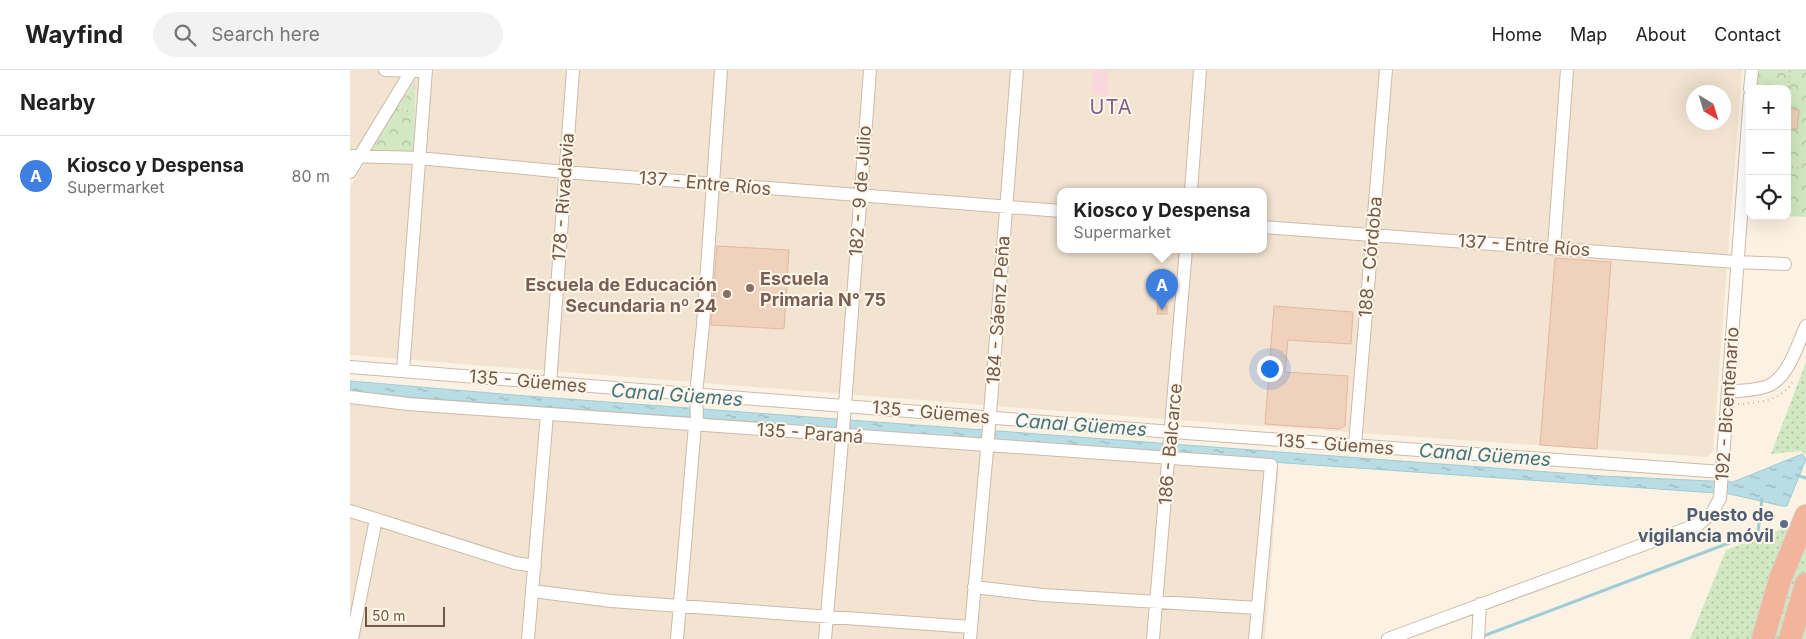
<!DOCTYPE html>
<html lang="en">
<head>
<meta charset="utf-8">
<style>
	:root { --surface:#fff; --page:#f2f2f2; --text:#222; --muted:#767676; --line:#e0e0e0; --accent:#db2777 }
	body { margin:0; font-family:Inter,sans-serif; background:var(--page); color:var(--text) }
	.controls { position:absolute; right:15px; top:15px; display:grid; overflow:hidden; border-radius:10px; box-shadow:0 5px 20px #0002 }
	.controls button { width:45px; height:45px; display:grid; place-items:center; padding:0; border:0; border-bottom:1px solid var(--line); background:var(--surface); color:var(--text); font:25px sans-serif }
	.compass { position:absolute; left:1336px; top:15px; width:45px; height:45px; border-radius:50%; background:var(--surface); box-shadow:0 5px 20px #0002; rotate:142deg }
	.scale { position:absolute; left:15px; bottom:12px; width:80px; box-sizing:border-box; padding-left:5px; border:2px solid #72594a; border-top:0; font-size:14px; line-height:18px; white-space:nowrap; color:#72594a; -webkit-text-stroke:4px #fef6e9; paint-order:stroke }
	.you { position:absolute; left:919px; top:298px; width:18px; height:18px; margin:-12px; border:4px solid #fff; border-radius:50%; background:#1a73e8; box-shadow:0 0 0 8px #1a73e833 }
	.badge { display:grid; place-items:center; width:32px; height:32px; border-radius:50%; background:var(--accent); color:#fff; font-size:16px; font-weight:700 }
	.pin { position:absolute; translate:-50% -41px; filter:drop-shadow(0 1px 2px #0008) }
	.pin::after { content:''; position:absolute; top:26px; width:18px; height:15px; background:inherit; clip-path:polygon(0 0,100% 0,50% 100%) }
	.popup { position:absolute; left:707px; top:118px; width:210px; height:65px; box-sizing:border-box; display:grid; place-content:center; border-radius:10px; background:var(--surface); filter:drop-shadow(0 1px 4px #0005); font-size:16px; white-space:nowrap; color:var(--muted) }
	.popup b { font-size:19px; color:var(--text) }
	.popup::after { content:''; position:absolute; left:50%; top:100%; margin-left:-10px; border:10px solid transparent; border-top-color:var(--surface) }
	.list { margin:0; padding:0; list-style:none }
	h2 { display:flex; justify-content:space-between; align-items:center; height:65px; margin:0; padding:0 20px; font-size:21px }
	h2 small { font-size:16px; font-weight:400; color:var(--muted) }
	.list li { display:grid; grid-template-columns:32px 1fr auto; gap:15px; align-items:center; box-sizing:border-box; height:80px; padding:0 20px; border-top:1px solid var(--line) }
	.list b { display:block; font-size:19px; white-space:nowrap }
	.list p { margin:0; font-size:16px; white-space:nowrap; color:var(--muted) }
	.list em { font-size:16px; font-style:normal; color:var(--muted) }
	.icon { flex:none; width:28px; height:28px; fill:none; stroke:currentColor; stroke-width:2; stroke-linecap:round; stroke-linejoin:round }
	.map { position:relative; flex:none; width:1456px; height:569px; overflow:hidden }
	header { display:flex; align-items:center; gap:30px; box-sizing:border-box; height:70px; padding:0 25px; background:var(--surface); border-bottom:1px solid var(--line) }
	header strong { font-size:24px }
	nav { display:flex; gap:28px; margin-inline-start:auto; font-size:18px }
	.search { width:350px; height:45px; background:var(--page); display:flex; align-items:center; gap:12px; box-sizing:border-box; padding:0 18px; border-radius:28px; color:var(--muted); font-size:19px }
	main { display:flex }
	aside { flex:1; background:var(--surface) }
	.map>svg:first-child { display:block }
	.residential { fill:#f3e4d2; fill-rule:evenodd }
	.medical { fill:#f9d7da }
	.grass { fill:url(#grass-dots) }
	.park { fill:url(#park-crowns) }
	.water { fill:url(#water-ripples); stroke:#9fccd5 }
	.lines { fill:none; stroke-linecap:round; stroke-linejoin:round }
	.stream { stroke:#9fccd5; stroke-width:3 }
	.building { fill:#f0d1bc; stroke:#e2b89d }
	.street-casing { stroke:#ccbaaa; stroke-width:14 }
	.highway-casing { stroke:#d8d1cc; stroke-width:24 }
	.path { stroke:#d4b59f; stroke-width:2; stroke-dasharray:1 4; stroke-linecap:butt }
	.street { stroke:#fff; stroke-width:12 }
	.highway { stroke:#f3b49c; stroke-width:22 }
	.education-dot { fill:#8d6e63; stroke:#fef6e9; stroke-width:2 }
	.service-dot { fill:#5c6f8a; stroke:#fef6e9; stroke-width:2 }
	.labels { text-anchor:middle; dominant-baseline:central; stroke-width:4; stroke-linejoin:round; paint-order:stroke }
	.street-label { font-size:18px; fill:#72594a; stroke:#fef6e9 }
	.education-label { font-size:18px; font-weight:bold; fill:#785e54; stroke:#fef6e9; text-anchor:start }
	.service-label { font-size:18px; font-weight:bold; fill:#4e5e75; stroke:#fef6e9; text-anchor:end }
	.water-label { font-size:19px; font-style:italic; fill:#42737f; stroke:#fef6e9 }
	.quarter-label { font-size:20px; letter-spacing:1px; fill:#80628f; stroke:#fef6e9 }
</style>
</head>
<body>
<header>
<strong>Wayfind</strong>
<div class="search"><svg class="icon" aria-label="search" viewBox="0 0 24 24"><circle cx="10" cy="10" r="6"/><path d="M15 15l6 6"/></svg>Search here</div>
<nav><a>Home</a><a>Map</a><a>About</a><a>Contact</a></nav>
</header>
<main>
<aside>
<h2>Nearby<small></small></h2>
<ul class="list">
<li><span class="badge" style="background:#3f7fe0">A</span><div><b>Kiosco y Despensa</b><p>Supermarket</p></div><em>80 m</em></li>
</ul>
</aside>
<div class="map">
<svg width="1456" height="569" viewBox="0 0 1456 569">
	<defs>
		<pattern id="grass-dots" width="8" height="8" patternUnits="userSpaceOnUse" patternTransform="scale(1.25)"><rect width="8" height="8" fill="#d1e8c2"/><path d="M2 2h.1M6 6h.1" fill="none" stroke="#aebfa0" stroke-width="1.8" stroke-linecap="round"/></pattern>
		<pattern id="park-crowns" width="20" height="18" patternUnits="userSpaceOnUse" patternTransform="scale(1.25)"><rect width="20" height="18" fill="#d1e8c2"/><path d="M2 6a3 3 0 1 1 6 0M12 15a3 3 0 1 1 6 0" fill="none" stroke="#aebfa0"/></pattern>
		<pattern id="water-ripples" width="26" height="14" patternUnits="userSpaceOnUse" patternTransform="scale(1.25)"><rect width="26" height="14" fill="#b9dde4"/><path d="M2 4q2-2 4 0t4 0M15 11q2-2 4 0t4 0" fill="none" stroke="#9bb6bb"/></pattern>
	</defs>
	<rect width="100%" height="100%" fill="#fbf2e3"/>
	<path class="residential" d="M0,0H57L0,91Z
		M70,0H1392L1363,381L1357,387L811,349L0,285V117ZM1344,22H1374V52H1344ZM711,121H913V179H711Z
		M0,334L498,369L810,394L929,398L915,569H0Z"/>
	<path class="medical" d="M743,0H759L757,26L741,24Z"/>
	<path class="grass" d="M1456,292V385L1451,381L1421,384Z
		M1456,450V569H1340L1376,480Z"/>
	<path class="park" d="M1407,0H1456V147L1437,146V19H1406Z
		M65,12L64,83L17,81Z"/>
	<path class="water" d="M0,311L164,325L1252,406L1383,412L1452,384L1456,389L1437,436H1432L1380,424L792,383L408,352L27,325L0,322Z"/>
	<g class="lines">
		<path class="stream" d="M1446,405L1456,408
			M1136,565L1408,462L1412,429"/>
	</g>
	<path class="building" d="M1440,39L1449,40L1447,59L1438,58Z
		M367,176L439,180L434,259L361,255Z
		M1205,188L1261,192L1247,379L1190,375Z
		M808,235L817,236V244H807Z
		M924,236L1003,242L1001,274L938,270L935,302L998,306L995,356L989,359L915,354Z"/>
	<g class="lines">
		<g class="street-casing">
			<path id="street" d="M35,0L68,1
				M1400,19L1402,0
				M0,86L69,88L215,102L711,141
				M0,102L62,0
				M841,121L850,0
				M913,157L1386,192L1435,194
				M1204,177L1217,0
				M0,297L822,362L1372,402
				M53,301L76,0
				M200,314L223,0
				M1378,322C1391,320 1408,321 1420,315C1440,304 1447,275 1456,256
				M0,327L58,334L921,395L905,569
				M1005,375L1036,0
				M0,441L165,493L185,496
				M624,517L693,525L908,538
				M183,521L261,531L621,557
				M2,569L26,449
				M178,569L197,344
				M327,569L345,355L347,351L346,324L353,255L371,0
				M475,569L495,335L520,0
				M620,569L638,369L667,0
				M803,569L836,179
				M1038,569L1349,454L1362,443L1370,428L1400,26
				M1128,569L1130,534"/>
		</g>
		<g class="highway-casing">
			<path id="highway" d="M1413,569L1430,509L1456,446
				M1440,569L1456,514"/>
		</g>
		<path class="path" d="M1437,32L1440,0
			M52,40L62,42
			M1437,97L1456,98
			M1388,334C1410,333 1434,330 1444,309"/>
		<use href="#street" class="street"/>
		<use href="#highway" class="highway"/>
	</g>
	<g class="education-dot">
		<circle cx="400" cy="218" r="5"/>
		<circle cx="377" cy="224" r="5"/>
	</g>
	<circle class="service-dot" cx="1434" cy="454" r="5"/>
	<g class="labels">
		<g class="street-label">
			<text transform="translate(355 113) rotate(5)">137 - Entre Ríos</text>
			<text transform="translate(510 121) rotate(-86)">182 - 9 de Julio</text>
			<text transform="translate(213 127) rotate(-86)">178 - Rivadavia</text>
			<text transform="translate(1174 175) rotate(4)">137 - Entre Ríos</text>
			<text transform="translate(1020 187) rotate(-85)">188 - Córdoba</text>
			<text transform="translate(648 240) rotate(-86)">184 - Sáenz Peña</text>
			<text transform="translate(178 311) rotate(5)">135 - Güemes</text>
			<text transform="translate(1377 334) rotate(-86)">192 - Bicentenario</text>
			<text transform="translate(581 342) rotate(5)">135 - Güemes</text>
			<text transform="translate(460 363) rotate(4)">135 - Paraná</text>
			<text transform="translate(820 374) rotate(-85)">186 - Balcarce</text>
			<text transform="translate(985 374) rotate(4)">135 - Güemes</text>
		</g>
		<g class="education-label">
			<text x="410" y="208">Escuela<tspan x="410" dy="21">Primaria N° 75</tspan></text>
			<text x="367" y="214" text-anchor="end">Escuela de Educación<tspan x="367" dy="21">Secundaria nº 24</tspan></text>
		</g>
		<g class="service-label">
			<text x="1424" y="444">Puesto de<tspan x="1424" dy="21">vigilancia móvil</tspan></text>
		</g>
		<g class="water-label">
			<text transform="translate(327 325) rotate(4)">Canal Güemes</text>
			<text transform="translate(731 355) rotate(4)">Canal Güemes</text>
			<text transform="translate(1135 385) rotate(4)">Canal Güemes</text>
		</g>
		<g class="quarter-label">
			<text x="761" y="37">UTA</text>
		</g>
	</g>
</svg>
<div class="controls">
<button>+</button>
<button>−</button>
<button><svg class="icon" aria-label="locate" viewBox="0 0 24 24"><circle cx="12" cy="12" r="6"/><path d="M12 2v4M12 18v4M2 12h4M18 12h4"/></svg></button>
</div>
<svg class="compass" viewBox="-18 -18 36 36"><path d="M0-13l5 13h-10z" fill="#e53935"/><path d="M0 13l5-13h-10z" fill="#767676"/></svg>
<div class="scale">50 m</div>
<div class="you"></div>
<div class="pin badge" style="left:812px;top:240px;background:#3f7fe0">A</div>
<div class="popup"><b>Kiosco y Despensa</b>Supermarket</div>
</div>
</main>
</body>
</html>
